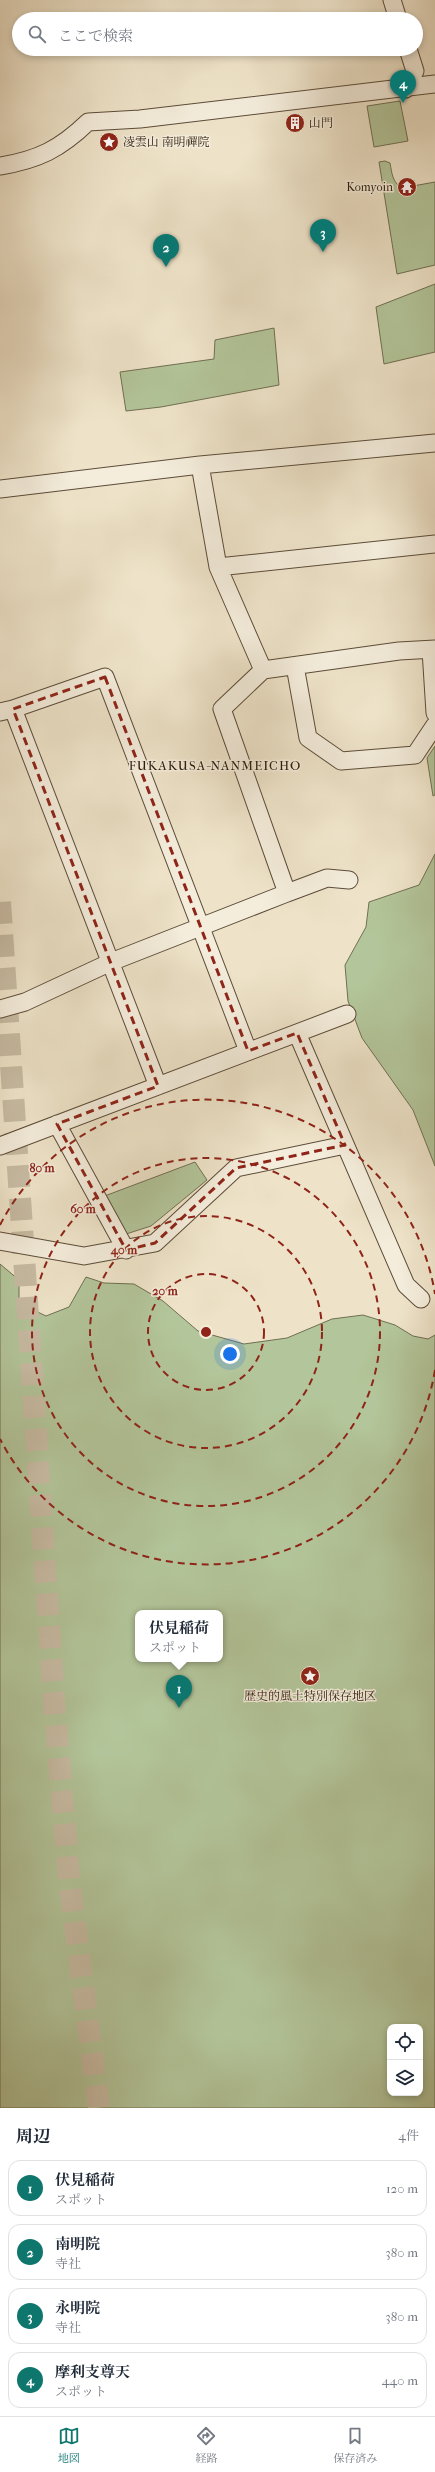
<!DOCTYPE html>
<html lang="ja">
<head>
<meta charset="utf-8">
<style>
	:root { --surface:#fff; --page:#f6f6f7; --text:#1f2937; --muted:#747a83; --line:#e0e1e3; --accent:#0f766e }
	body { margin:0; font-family:"IM FELL French Canon","Noto Serif JP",serif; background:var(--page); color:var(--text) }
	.controls { position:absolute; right:12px; bottom:12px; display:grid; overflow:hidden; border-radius:8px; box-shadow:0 2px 6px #0003 }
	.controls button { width:36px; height:36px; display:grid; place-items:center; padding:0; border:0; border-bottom:1px solid var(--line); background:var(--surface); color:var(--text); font:20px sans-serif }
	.you { position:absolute; left:230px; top:1354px; width:14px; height:14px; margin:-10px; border:3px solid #fff; border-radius:50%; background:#1a73e8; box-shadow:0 0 0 6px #1a73e833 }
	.badge { display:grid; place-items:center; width:26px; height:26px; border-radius:50%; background:var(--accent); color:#fff; font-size:13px; font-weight:700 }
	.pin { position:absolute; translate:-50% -33px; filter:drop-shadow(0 1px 2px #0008) }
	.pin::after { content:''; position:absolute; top:21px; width:14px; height:12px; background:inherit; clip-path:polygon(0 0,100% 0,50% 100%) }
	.popup { position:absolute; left:135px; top:1610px; width:88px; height:52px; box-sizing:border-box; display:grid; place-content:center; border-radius:8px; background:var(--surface); filter:drop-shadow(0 1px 3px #0005); font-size:13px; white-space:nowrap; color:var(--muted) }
	.popup b { font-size:15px; color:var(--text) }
	.popup::after { content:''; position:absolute; left:50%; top:100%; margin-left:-8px; border:8px solid transparent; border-top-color:var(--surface) }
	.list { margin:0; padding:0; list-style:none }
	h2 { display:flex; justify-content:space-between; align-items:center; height:52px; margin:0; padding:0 16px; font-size:17px }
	h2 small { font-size:13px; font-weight:400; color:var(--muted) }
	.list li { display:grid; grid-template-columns:26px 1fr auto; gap:12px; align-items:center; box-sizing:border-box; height:56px; margin:0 8px 8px; padding:0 8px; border:1px solid var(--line); border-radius:12px }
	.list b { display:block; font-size:15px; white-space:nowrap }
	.list p { margin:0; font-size:13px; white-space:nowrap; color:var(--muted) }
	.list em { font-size:13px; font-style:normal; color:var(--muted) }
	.icon { flex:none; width:22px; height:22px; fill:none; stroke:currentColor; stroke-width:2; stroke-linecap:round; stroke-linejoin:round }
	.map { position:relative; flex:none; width:435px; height:2108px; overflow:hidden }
	.search { position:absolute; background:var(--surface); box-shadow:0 2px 6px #0003; left:12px; right:12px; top:12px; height:44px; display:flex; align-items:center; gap:10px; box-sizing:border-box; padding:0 14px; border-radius:22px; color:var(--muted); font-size:15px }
	.sheet { height:308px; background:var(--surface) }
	nav { display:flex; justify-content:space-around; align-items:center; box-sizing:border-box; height:56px; border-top:1px solid var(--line); background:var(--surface); font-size:11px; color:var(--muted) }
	nav a { display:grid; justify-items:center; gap:2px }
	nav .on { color:var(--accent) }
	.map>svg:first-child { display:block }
	.green { fill:#b3c59a; stroke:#706f52; fill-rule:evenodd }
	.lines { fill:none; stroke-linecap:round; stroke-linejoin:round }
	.highway-tunnel { stroke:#c7bba3; stroke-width:22; stroke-dasharray:22 11; stroke-linecap:butt }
	.street-casing { stroke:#5c4c39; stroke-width:19 }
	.street { stroke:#f4eddc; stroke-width:17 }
	.marked { fill:none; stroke:#8f2418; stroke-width:3; stroke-dasharray:8 5; stroke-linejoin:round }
	.ring { fill:none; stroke:#8f2418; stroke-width:2; stroke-dasharray:7 5 }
	.labels { text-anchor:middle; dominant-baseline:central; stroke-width:3; stroke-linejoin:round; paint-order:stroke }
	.poi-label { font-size:12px; fill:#2c1909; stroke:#f4eddc; text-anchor:start }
	.neighbourhood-label { font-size:13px; letter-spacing:1px; fill:#2c1909; stroke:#f4eddc }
	.centre { fill:#8f2418; stroke:#f4eddc; stroke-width:2 }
	.ring-label { font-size:12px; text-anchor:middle; font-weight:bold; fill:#8f2418; stroke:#f4eddc; stroke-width:3; stroke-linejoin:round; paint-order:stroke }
</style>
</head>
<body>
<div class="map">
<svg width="435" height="2108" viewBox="0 0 435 2108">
	<rect width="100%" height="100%" fill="#eee3c9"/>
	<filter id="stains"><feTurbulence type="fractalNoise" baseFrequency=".005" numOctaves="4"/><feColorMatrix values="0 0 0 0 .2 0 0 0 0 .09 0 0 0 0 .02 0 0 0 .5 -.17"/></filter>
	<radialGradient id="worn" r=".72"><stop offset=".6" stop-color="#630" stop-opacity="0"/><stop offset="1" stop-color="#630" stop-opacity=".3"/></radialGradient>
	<path class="green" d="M400,101L408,141L374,147L367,106Z
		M385,161L390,163C392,173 392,182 402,188L435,182V265L397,274L379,162Z
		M435,284V352L384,364L376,307Z
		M274,328L279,385L161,407L126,411L120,372L214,359L215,340Z
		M435,746V795L433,796L427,758Z
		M435,854V1166L413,1110L362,1038L348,1001L345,965L366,927L369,902L419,885Z
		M195,1162L207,1180L151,1226L123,1235L102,1197Z
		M0,1264L19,1280V1303L46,1316L69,1307L86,1277L104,1283L134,1284L163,1301L198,1331L244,1344L287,1338L332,1319L363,1315L395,1325L413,1336L428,1339L435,1335V2108H0ZM138,1613H220V1659H138ZM390,2027H420V2093H390Z"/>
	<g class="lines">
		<path class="highway-tunnel" d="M0,902L54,1701L69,1880L99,2108"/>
		<g class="street-casing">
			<path id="street" d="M392,0L398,19
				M406,89L415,71L408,49
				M0,166C38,160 60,149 88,122L140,119L435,84
				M200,465L218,567L263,670
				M0,489L200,465L435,443
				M218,567L435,544
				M431,650L435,713
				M295,666L308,738L341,761L415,755L435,725
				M13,709L105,677L248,1051
				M0,712L13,709L158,1086
				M287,893L327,878L349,880
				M0,1009L25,1002L111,962L287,893L222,709L263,670L399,651L435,649
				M297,1033L406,1285L421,1299
				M57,1124L126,1250
				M0,1146L347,1014
				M0,1241L84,1256L155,1243L236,1168L345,1145"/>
		</g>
		<use href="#street" class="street"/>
	</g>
	<path class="marked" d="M105,677L248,1051L297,1033L345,1145L236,1168L155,1243L126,1250L57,1124L158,1086L13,709Z"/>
	<g class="ring">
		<circle cx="206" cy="1332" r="58"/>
		<circle cx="206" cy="1332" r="116"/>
		<circle cx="206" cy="1332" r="174"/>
		<path d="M435 1370A232 232 0 0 1 0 1439M0 1225A232 232 0 0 1 435 1294"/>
	</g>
	<defs>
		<g id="building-disc" transform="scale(1)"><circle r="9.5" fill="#8f2418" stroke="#f4eddc"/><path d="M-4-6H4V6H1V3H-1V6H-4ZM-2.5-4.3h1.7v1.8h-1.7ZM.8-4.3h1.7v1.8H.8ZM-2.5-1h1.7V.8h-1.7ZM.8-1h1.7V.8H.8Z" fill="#fff"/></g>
		<g id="sight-disc" transform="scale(1)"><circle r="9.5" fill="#8f2418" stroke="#f4eddc"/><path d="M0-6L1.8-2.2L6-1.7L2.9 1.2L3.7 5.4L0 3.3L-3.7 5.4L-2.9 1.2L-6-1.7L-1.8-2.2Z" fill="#fff"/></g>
		<g id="temple-disc" transform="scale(1)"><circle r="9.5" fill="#8f2418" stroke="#f4eddc"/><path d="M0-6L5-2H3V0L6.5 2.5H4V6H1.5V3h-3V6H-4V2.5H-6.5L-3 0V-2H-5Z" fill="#fff"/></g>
	</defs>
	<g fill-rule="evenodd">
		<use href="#building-disc" x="295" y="123"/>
		<use href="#sight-disc" x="109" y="142"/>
		<use href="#temple-disc" x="407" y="187"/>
		<use href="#sight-disc" x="310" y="1676"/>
	</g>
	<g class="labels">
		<g class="poi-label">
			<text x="309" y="123">山門</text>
			<text x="123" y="142">凌雲山 南明禪院</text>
			<text x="393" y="187" text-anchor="end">Komyoin</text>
			<text x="310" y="1696" text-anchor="middle">歴史的風土特別保存地区</text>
		</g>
		<g class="neighbourhood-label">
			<text x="215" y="765">FUKAKUSA-NANMEICHO</text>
		</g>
	</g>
	<circle cx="206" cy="1332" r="6" class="centre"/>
	<g class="ring-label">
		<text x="42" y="1172">80 m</text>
		<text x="83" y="1213">60 m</text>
		<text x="124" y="1254">40 m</text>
		<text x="165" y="1295">20 m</text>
	</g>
	<rect width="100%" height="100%" filter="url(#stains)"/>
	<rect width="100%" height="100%" fill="url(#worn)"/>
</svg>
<div class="controls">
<button><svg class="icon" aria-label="locate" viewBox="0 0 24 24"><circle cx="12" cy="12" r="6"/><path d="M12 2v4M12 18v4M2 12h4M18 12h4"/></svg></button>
<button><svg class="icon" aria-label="layers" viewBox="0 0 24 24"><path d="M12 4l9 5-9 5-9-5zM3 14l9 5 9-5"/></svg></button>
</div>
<div class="you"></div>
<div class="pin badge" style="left:179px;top:1708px">1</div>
<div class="popup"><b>伏見稲荷</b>スポット</div>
<div class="pin badge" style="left:166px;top:267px">2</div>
<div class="pin badge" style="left:323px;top:252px">3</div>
<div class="pin badge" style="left:403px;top:103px">4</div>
<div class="search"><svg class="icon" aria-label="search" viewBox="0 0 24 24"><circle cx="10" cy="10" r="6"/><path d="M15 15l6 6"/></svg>ここで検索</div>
</div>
<section class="sheet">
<h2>周辺<small>4件</small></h2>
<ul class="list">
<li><span class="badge">1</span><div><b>伏見稲荷</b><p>スポット</p></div><em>120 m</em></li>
<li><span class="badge">2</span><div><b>南明院</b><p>寺社</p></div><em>380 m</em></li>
<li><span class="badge">3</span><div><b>永明院</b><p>寺社</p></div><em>380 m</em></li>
<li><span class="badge">4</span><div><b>摩利支尊天</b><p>スポット</p></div><em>440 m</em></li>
</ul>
</section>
<nav>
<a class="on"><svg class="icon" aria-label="map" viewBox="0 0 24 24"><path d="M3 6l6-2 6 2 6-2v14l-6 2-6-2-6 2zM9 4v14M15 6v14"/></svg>地図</a>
<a><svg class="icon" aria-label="directions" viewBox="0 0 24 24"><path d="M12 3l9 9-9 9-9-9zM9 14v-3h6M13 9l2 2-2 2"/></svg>経路</a>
<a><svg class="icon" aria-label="saved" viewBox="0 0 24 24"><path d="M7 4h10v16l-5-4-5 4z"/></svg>保存済み</a>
</nav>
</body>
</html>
